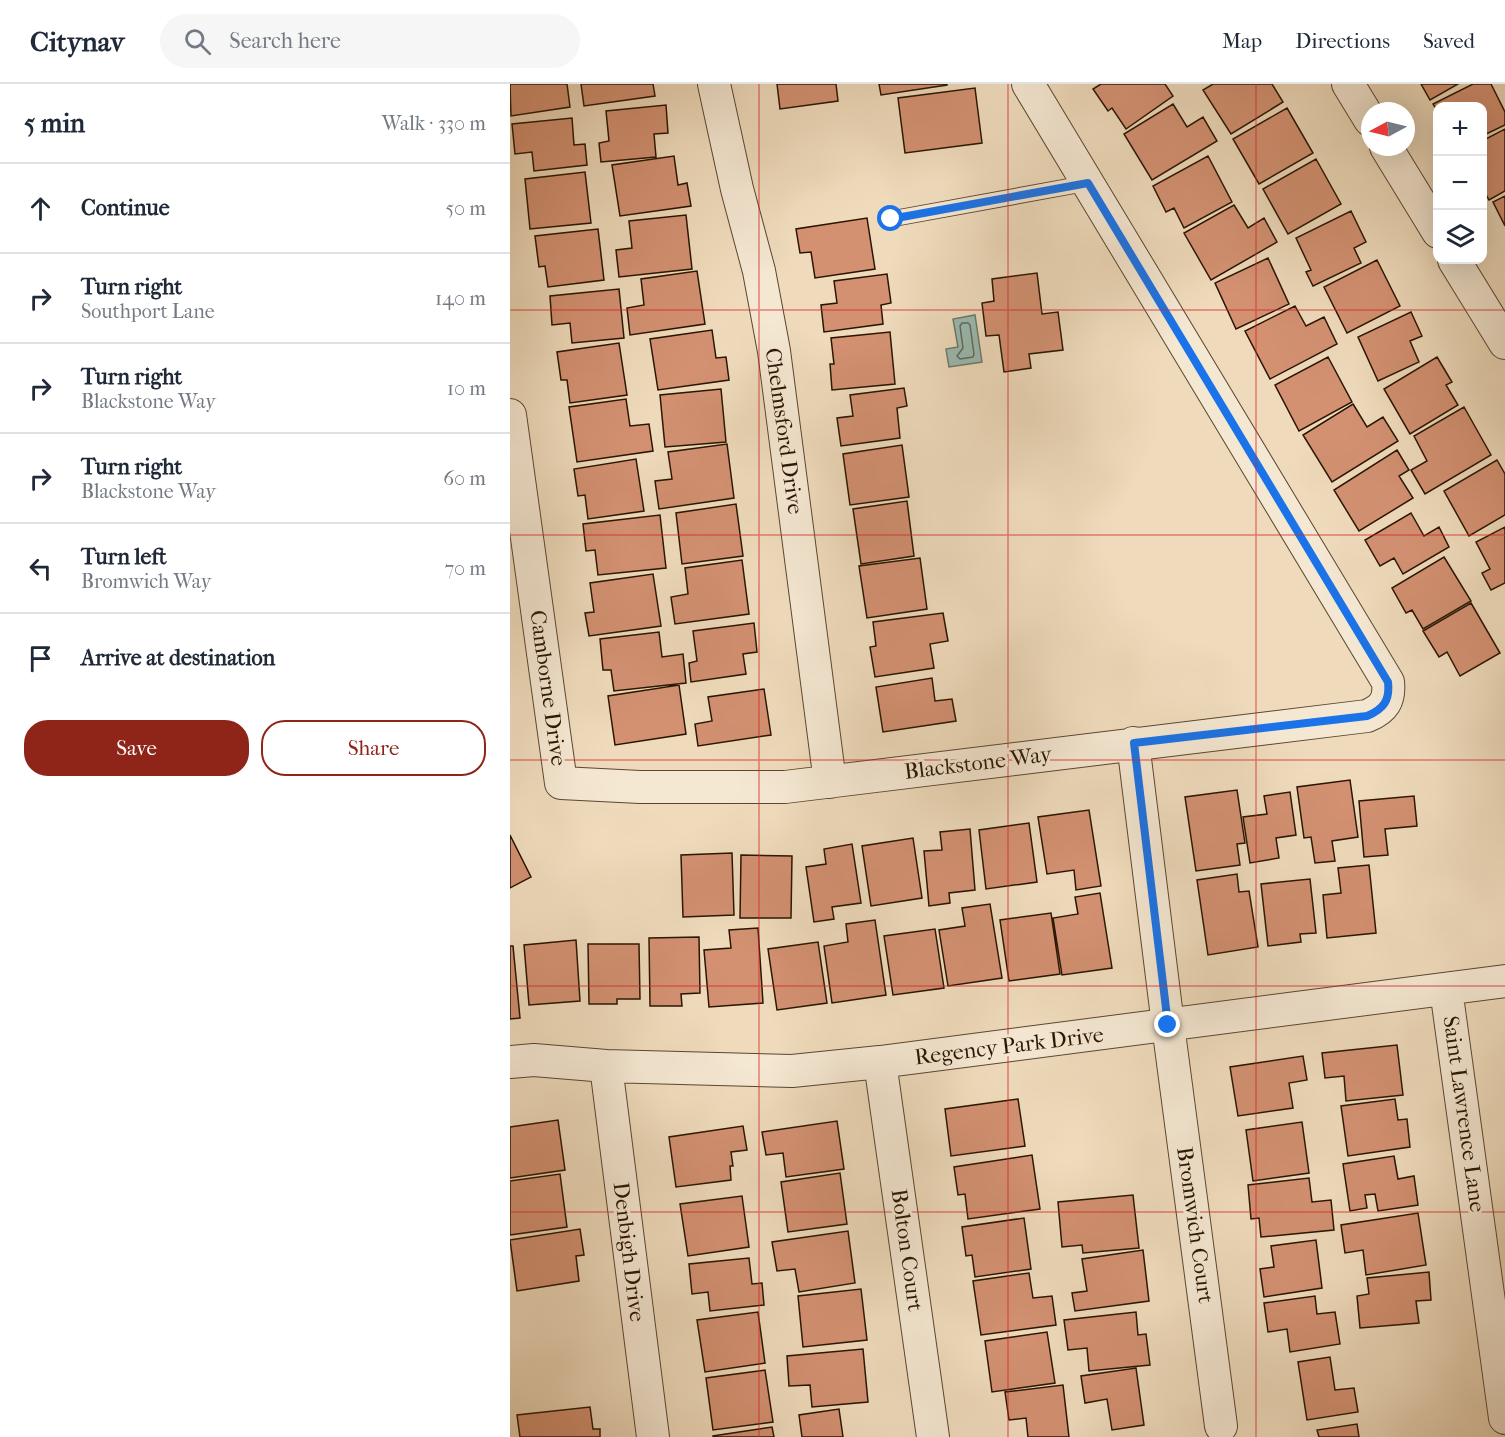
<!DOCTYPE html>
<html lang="en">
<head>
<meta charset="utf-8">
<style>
	:root { --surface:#fff; --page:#f6f6f7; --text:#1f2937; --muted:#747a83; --line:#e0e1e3; --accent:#8f2418 }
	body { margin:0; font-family:"IM FELL French Canon",serif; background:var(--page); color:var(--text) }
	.controls { position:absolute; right:18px; top:18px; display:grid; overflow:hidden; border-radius:12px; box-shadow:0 6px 24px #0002 }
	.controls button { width:54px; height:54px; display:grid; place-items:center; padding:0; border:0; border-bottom:2px solid var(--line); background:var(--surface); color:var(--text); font:30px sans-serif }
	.compass { position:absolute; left:851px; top:18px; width:54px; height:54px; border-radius:50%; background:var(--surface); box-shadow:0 6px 24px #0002; rotate:263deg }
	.stop { position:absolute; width:18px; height:18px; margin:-14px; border:4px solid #1a73e8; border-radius:50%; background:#fff }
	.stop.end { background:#1a73e8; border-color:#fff; box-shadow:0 2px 6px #0008 }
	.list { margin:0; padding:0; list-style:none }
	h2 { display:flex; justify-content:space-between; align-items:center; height:78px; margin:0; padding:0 24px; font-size:26px }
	h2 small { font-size:20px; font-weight:400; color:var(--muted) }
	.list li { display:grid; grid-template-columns:39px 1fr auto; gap:18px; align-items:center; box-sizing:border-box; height:90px; padding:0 24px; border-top:2px solid var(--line) }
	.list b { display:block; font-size:22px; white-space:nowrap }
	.list p { margin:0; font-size:20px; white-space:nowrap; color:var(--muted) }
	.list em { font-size:20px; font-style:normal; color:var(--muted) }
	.actions { display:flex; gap:12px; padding:18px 24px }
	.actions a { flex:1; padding:14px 0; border:2px solid var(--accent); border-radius:24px; text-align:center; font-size:21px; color:var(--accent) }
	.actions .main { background:var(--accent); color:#fff }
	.icon { flex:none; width:33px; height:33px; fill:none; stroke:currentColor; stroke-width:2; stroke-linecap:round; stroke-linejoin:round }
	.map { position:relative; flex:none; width:995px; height:1353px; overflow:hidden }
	header { display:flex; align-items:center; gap:36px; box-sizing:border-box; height:84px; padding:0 30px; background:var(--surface); border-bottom:2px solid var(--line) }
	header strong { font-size:28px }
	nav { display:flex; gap:33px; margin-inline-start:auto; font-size:21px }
	.search { width:420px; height:54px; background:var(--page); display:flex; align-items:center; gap:15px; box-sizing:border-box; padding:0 21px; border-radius:33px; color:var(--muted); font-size:22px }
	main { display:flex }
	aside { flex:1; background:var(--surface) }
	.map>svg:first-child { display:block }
	.water { fill:#9abbb2; stroke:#6d796c; stroke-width:1.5 }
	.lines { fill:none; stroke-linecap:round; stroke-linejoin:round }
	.shore { stroke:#62685a; stroke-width:1.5 }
	.building { fill:#d39172; stroke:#2a1502; stroke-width:1.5 }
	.lane-casing { stroke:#5b4630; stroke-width:17 }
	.street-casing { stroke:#5b4630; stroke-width:34 }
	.lane { stroke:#f5e8d3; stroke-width:15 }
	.street { stroke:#f5e8d3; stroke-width:32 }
	.route { stroke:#1a73e8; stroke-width:8 }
	.grid { fill:none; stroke:#d62828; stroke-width:1.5; stroke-opacity:0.55 }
	.labels { text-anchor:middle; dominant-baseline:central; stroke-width:6; stroke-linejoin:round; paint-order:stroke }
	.street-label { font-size:22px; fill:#2a1502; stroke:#f5e8d3 }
</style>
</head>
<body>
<header>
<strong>Citynav</strong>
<div class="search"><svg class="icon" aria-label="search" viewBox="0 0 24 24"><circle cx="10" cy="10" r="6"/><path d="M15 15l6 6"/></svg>Search here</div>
<nav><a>Map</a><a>Directions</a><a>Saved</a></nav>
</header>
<main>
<aside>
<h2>5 min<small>Walk · 330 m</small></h2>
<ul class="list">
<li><svg class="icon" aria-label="ahead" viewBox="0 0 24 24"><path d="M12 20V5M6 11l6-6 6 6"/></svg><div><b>Continue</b></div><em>50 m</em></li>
<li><svg class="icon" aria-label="right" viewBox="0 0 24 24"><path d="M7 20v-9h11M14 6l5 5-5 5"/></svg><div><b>Turn right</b><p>Southport Lane</p></div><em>140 m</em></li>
<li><svg class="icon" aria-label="right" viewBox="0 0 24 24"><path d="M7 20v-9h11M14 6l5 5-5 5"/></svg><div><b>Turn right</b><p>Blackstone Way</p></div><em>10 m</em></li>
<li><svg class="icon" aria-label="right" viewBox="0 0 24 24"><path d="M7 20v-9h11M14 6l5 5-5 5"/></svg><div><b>Turn right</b><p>Blackstone Way</p></div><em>60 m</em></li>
<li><svg class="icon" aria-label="left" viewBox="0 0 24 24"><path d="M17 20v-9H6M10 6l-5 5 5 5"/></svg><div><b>Turn left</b><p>Bromwich Way</p></div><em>70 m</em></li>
<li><svg class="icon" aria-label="arrive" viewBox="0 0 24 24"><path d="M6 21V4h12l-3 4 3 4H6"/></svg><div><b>Arrive at destination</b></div></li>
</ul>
<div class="actions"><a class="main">Save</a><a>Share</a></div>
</aside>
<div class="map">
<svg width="995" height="1353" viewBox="0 0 995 1353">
	<rect width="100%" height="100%" fill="#efdbbc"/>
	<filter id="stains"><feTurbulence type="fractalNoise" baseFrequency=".00333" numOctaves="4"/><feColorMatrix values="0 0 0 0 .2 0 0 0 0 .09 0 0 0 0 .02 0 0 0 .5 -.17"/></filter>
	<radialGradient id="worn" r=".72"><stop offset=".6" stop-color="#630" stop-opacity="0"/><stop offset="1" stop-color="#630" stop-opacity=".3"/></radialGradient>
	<path class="water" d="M465,231L472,278L439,283L436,265L448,263L443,235Z"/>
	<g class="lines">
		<path class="shore" d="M452,239H458L460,241L464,270L463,273L450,275L447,272L453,264L450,242Z"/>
	</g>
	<path class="building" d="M0,0H57L60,23L1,32Z
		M71,0H143L145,12L74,22Z
		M267,0H326L328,17L270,25Z
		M369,0H437V1L371,11Z
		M591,0H655L663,12L616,45L602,24L598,27L583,5Z
		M703,0H762L773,18L721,50L693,6Z
		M911,0H948L920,16Z
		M963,0H981L995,28V41L972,52V22H928V28L923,20Z
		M465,4L472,59L395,69L388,14Z
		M663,20L677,43L693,33L707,57L642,96L614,50Z
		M156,21L158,49L144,50L146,73L91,78L89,59L99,57L96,27Z
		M777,24L803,69L749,100L723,55Z
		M62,34L64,61L75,60L77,81L24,87L22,68L5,70L2,40Z
		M995,45V107L979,116L972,104V57Z
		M164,72L168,101L177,99L181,122L110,132L102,81Z
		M698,72L722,118L674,144L664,124L656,128L643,102Z
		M806,75L831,120L778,150L753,105Z
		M75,88L81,139L20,145L15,95Z
		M995,112V142L983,118Z
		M724,121L738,144L754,134L767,158L701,196L674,149Z
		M841,127L856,158L844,164L851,179L803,202L796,188L801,186L786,154Z
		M176,131L182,185L109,193L106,166L122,164L119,137Z
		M357,134L365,185L305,194L301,168L290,169L286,145Z
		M88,145L94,196L38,203L35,182L29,183L25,152Z
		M758,174L779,220L726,245L705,199Z
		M867,176L890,222L837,249L814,203Z
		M187,187L195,240L120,251L117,224L134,221L131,195Z
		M527,189L532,230L548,228L553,266L519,270L521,284L494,288L489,251L476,252L472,219L484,217L482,195Z
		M377,190L381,219L371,221L373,240L314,248L311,221L327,219L324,197Z
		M109,205L114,254L62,259L60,239L42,241L40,212Z
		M785,222L796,242L814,233L827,260L760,295L735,247Z
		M901,228L912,252L900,257L909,278L868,297L848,253Z
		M202,246L206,274L216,273L219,296L148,306L140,255Z
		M380,248L385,300L322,306L320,280H324L321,254Z
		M109,259L117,311L60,319L57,296H51L47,268Z
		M818,273L842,318L789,347L765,301Z
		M927,273L942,298L936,301L948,321L900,350L874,305Z
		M394,304L397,322L387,324L390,354L331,362L327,334L343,332L340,311Z
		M211,305L216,358L155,363L150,311Z
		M116,315L120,342L139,340L143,367L67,378L59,323Z
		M843,320L857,343L873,333L888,357L822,398L793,351Z
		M954,323L981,371L915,410L901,386L917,377L904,352Z
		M217,360L224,414L149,425L145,397L162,395L158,368Z
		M392,361L399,413L340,421L333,370Z
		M887,366L899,386L889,392L903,414L849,447L824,406Z
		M126,375L134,427L78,435L75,411L68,412L64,385Z
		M987,376L995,390V431L959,452L934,407Z
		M397,417L404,472L351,480L343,425Z
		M226,420L233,472L172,480L166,429Z
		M901,429L914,452L929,443L939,463L893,490L884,474L870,482L855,456Z
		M150,431L156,484L88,491L85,466L76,467L73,440Z
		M995,443V499L981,506L972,489L980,485L966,458Z
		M934,473L961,517L913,545L902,526L896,529L882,504Z
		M410,474L417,525L357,534L349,482Z
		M232,476L239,530L165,540L161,513L178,510L175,484Z
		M143,490L151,542L79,552L75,529L84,528L80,499Z
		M961,519L990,569L950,592L937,568L929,573L913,547Z
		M433,529L438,557L420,560L424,584L365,593L360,563L366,562L363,538Z
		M244,539L247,568L233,570L236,590L181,598L179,579L187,577L183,547Z
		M149,548L152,573L173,570L176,599L104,607L101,586H93L90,555Z
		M422,594L425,617L442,615L446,637L373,648L366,603Z
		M169,601L176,650L105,661L98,612Z
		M254,605L261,651L188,662L185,640L202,637L198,613Z
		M840,696L848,753L822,757L825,777L805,779L801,753L794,754L787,703Z
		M727,706L735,759L727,760L730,781L686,787L675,713Z
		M780,708L786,751L766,754L769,774L740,779L733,733L757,730L754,712Z
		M904,712L907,742L875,745L878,771L854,773L849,717Z
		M579,726L591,802L566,806L564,786L537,790L528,733Z
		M519,739L527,798L476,805L469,746Z
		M460,745L465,806L439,809L440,819L419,822L414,767L432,766L430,748Z
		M0,751L21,793L0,804Z
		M403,754L412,814L361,822L352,762Z
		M342,760L351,819L322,823L324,835L304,838L296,783L316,780L314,765Z
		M222,769L224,831L173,833L171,771Z
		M231,771L282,772L281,834H230Z
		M859,781L866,849L817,854L813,811L831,809L828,784Z
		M727,790L729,808L739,807L748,863L698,871L687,796Z
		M800,795L806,849L790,850L791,858L758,862L751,800Z
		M590,809L602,884L552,891L543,834L568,830L565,813Z
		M480,820L492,894L438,902L429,846L455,842L452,824Z
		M541,829L550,890L499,897L490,836Z
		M365,836L376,911L322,919L314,862L338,858L336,840Z
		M248,844L253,919L199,923L194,866L221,864L219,846Z
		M425,845L434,904L383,911L374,852Z
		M189,853L190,909L171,910L172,922H140L139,854Z
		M66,856L70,917L19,921L14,861Z
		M308,858L317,919L267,926L258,865Z
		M78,860H129L130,915H107V920H79Z
		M0,862H3L10,934L0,935Z
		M887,961L893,1011L836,1017L834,992L815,994L812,969Z
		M793,972L797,996L779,999L783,1024L728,1032L720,983Z
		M508,1015L515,1062L441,1072L435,1025Z
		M885,1015L888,1036L897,1035L900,1063L838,1072L831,1022Z
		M48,1036L55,1086L0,1094V1043Z
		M327,1037L334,1085L276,1093L273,1069L256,1071L252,1048Z
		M792,1038L799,1089L743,1097L736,1046Z
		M233,1042L237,1066L221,1068L223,1082H220L221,1096L166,1103L159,1053Z
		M522,1071L530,1125L458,1135L455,1110L448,1111L444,1083Z
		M884,1072L888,1095L904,1092L908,1121L868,1127L865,1110L855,1111L857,1124L840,1127L833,1080Z
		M330,1089L337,1140L278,1148L271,1098Z
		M50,1090L57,1143L0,1151V1097Z
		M799,1094L802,1118L821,1116L824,1146L751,1153L749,1134L741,1135L738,1101Z
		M623,1111L629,1164L573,1169L572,1161L552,1163L548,1118Z
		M232,1112L239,1163L178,1172L170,1120Z
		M908,1129L916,1181L856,1191L853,1166L835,1169L831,1141Z
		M514,1134L521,1185L465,1193L462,1171L456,1172L452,1143Z
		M70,1145L74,1171L66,1172L69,1197L7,1207L0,1156Z
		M338,1147L345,1199L289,1208L285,1185L267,1187L262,1158Z
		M806,1156L812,1204L754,1213L750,1185L764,1183L761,1162Z
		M633,1166L639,1217L565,1227L562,1209L577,1207L572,1175Z
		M239,1174L242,1200L252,1199L254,1221L200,1227L198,1208L182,1210L179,1180Z
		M919,1188L921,1216L906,1217L909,1239L850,1244L847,1212L859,1210L857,1194Z
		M519,1189L523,1214L542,1212L546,1241L471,1251L463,1197Z
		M351,1205L357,1256L293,1263L288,1212Z
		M805,1212L807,1230L825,1228L830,1260L780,1268L777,1245L758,1248L754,1219Z
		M248,1228L255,1279L195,1288L187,1236Z
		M626,1228L628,1251L636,1250L640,1281L579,1287L577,1264L558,1266L554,1236Z
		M537,1248L545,1299L482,1308L475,1257Z
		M353,1265L358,1318L302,1323L300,1301L279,1302L277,1272Z
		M820,1273L825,1306L844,1304L848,1328L797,1336L788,1278Z
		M626,1284L634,1341L602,1346L597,1315L575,1319L571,1292Z
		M255,1286L263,1338L203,1346L196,1294Z
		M553,1301L559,1353H518L516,1334L499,1336L495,1308Z
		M80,1323L83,1345H90V1353H10L7,1331Z
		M329,1325L333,1353H292L289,1331Z
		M847,1340L849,1353H809L807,1346Z
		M262,1343L264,1353H203V1352Z"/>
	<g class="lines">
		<g class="lane-casing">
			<path id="lane" d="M381,135L578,99"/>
		</g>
		<g class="street-casing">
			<path id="street" d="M204,0L227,105L249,187L264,267L320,698
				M838,0L860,36
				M876,63L928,148
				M944,176L995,259
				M0,331L51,699L130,703H275L857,632C874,625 880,616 878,598L518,0
				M623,659L658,941L711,1342
				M936,905L995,1334
				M0,978L24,976L96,982L282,987L370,978L995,897
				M370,978L423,1353
				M96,982L143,1353"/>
		</g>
		<use href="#lane" class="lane"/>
		<use href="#street" class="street"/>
	</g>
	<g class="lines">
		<path class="route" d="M381,135L578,99L878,598C880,616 874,625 857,632L624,659L658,941"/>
	</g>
	<path class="grid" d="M249,0V1353M498,0V1353M746,0V1353M0,226H995M0,451H995M0,676H995M0,902H995M0,1128H995"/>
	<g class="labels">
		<g class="street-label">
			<text transform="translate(274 347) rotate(82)">Chelmsford Drive</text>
			<text transform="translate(38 604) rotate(82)">Camborne Drive</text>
			<text transform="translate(468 679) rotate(-7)">Blackstone Way</text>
			<text transform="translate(499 962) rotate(-7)">Regency Park Drive</text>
			<text transform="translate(954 1030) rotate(82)">Saint Lawrence Lane</text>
			<text transform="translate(685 1141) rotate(82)">Bromwich Court</text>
			<text transform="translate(397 1166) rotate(82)">Bolton Court</text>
			<text transform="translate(119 1168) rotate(83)">Denbigh Drive</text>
		</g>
	</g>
	<rect width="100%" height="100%" filter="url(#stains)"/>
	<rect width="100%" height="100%" fill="url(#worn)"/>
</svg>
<div class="controls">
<button>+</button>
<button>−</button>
<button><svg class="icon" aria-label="layers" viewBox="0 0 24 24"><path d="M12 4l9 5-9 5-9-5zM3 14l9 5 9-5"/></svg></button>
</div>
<svg class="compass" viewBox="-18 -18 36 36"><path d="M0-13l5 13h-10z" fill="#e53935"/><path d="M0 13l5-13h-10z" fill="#747a83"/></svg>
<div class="stop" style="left:381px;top:135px"></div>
<div class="stop end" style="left:658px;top:941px"></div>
</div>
</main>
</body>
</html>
